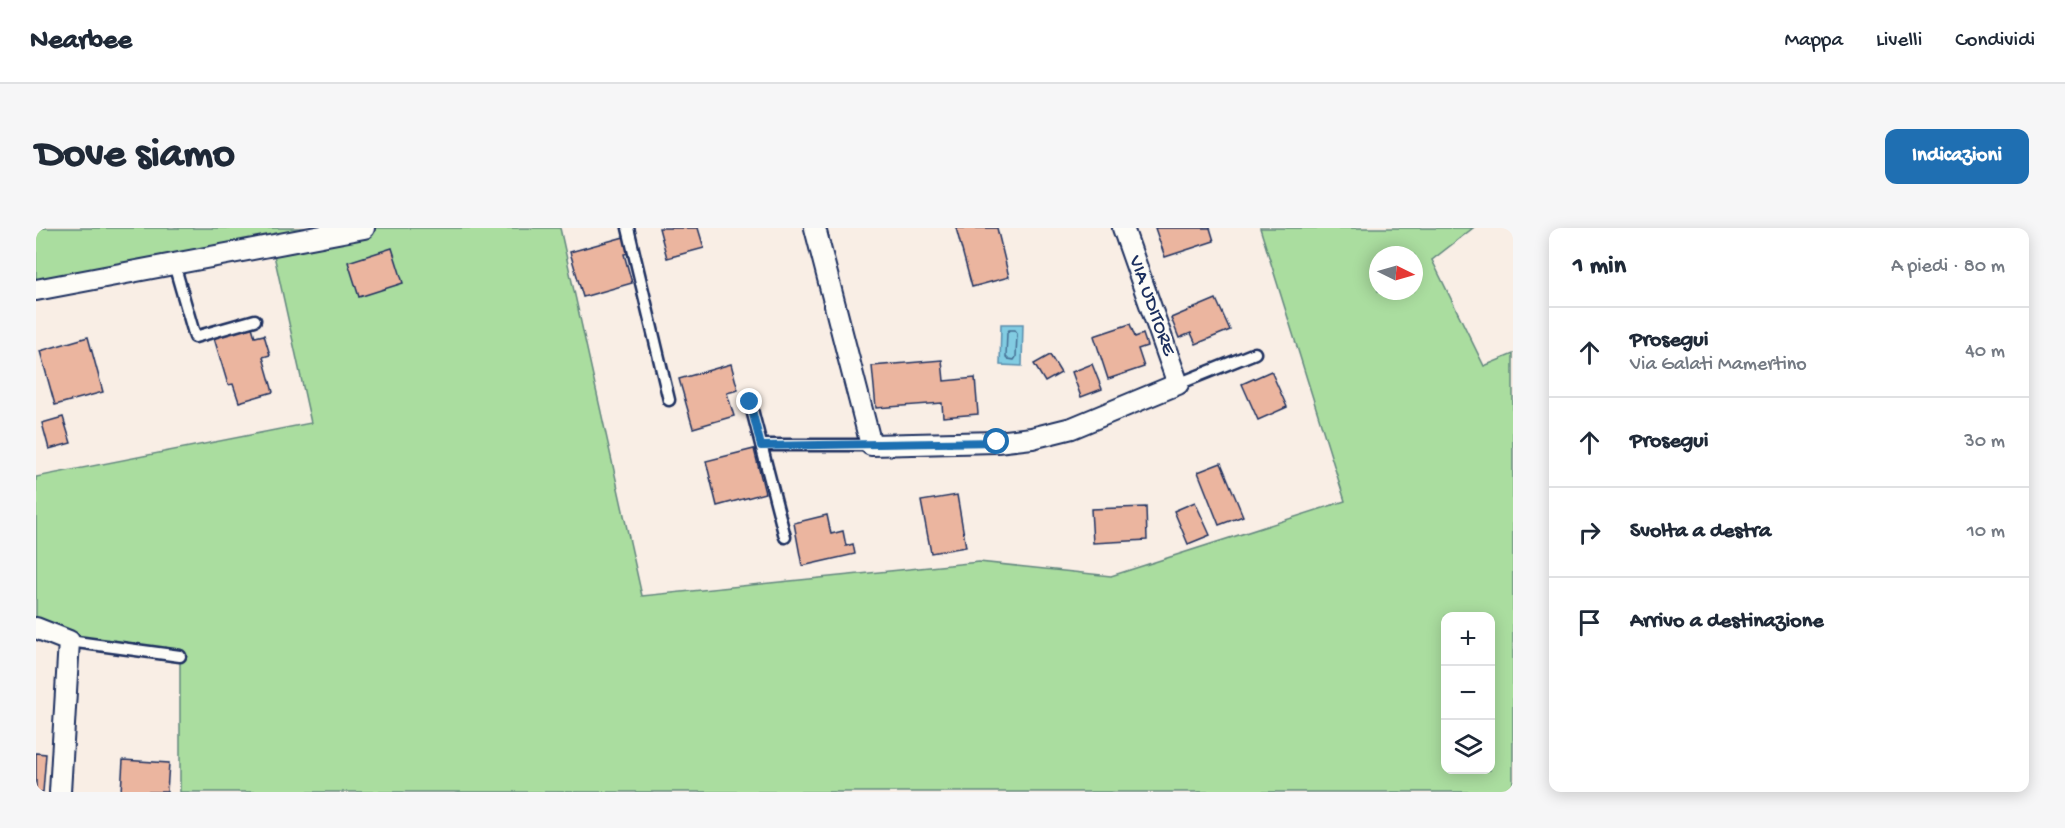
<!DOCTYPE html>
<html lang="it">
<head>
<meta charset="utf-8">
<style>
	:root { --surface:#fff; --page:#f6f6f7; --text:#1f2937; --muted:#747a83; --line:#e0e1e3; --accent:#1f6fb2 }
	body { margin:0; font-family:"Gochi Hand",sans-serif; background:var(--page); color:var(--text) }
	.controls { position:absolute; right:18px; bottom:18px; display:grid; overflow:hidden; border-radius:12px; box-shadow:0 3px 15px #0003 }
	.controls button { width:54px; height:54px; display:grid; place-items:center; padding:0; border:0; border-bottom:2px solid var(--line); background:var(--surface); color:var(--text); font:30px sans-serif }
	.compass { position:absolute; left:1333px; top:18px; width:54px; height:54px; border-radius:50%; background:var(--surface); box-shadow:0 3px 15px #0003; rotate:95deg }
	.stop { position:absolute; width:18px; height:18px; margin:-14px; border:4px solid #1f6fb2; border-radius:50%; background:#fff }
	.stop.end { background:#1f6fb2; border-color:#fff; box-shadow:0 2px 6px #0008 }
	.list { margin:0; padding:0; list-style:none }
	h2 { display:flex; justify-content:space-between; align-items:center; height:78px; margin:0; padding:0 24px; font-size:26px }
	h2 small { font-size:20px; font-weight:400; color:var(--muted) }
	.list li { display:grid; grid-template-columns:39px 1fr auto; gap:18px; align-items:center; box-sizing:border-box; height:90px; padding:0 24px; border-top:2px solid var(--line) }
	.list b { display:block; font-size:22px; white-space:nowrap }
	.list p { margin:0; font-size:20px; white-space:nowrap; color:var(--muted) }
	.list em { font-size:20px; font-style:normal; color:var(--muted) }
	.icon { flex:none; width:33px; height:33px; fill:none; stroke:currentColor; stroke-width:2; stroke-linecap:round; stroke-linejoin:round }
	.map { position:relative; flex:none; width:1477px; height:564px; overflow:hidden; border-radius:12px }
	header { display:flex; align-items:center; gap:36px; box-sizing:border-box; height:84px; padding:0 30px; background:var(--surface); border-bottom:2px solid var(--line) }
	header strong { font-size:28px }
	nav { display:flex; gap:33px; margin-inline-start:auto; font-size:21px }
	.intro { display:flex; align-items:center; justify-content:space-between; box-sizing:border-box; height:144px; padding:0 36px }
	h1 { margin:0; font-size:42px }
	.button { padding:15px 27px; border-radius:12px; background:var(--accent); color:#fff; font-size:21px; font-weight:700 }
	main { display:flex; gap:36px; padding:0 36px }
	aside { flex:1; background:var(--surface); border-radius:12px; box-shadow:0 3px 15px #0003 }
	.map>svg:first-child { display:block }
	.green { fill:#aadd9f; stroke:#62867e; stroke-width:1.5; fill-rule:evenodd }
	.water { fill:#82cce2; stroke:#598dad; stroke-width:1.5 }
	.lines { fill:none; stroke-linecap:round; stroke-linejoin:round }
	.shore { stroke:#446e93; stroke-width:1.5 }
	.building { fill:#ebb59f; stroke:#1b2f5e; stroke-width:1.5 }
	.lane-casing { stroke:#1b2f5e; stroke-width:15 }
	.street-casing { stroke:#1b2f5e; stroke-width:24 }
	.lane { stroke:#fdfcf7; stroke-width:10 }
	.street { stroke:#fdfcf7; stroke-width:20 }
	.route { stroke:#1f6fb2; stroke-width:8 }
	.labels { text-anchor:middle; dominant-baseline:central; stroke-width:5; stroke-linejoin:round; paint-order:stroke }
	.street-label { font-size:20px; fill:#1b2f5e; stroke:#fdfcf7 }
</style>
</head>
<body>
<header>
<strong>Nearbee</strong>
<nav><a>Mappa</a><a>Livelli</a><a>Condividi</a></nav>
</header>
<div class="intro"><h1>Dove siamo</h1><a class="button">Indicazioni</a></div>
<main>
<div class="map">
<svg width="1477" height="564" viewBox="0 0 1477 564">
	<rect width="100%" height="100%" fill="#f9eee5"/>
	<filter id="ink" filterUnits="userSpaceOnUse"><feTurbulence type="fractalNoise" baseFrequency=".0167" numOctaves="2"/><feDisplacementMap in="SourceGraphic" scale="12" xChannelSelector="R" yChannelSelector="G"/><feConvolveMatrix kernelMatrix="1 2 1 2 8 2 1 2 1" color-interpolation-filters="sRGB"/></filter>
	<g filter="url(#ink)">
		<path class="green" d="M0,0H524L606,368L943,334L1075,348L1309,273L1224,0H1437L1396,32L1448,138L1477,126V564H144V428L33,413L0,400V249L275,195L236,18L0,62ZM1342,27H1378V63H1342ZM1410,388H1454V542H1410Z"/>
		<path class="water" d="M965,96H987L986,138L964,137Z"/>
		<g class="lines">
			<path class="shore" d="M973,102H979L981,105L980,129L978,132L972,131L970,129L971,105Z"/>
		</g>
		<path class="building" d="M623,0H662L668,20L631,30Z
			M920,0H961L973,49L936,59Z
			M1119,0H1174L1178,13L1129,29Z
			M588,9L593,25L588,26L596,55L547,69L534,24Z
			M356,20L367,55L323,69L312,34Z
			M1180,71L1194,102L1160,116L1155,105L1143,110L1135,90Z
			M1094,96L1099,109L1107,106L1111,118L1102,121L1108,139L1072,151L1058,108Z
			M216,99L219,109L228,107L234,127L227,129L237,164L203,174L197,156L192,157L178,110Z
			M52,109L67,164L19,177L4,123Z
			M1014,127L1025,145L1009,154L998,136Z
			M906,132L908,153L939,150L942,186L907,189L906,175L840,180L836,138Z
			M695,136L702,162L691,165L698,188L657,200L643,151Z
			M1056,136L1066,161L1045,169L1036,144Z
			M1235,143L1251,179L1222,192L1206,156Z
			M27,189L35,215L13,221L6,195Z
			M718,221L729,265L681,278L670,233Z
			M1185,235L1207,288L1183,297L1162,244Z
			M921,267L930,319L895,325L885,273Z
			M1159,274L1174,307L1152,316L1138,283Z
			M1110,279L1111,312L1057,315L1055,281Z
			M791,287L795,306L807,303L810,318L817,316L819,326L766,338L758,295Z
			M0,525L10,526L7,564H0Z
			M87,532L133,535L131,564H85Z"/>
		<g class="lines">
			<g class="lane-casing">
				<path id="lane" d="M592,0L633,172
					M138,36L159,109L219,92
					M1142,156L1219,125
					M714,174L749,309
					M725,217H835
					M33,413L144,428"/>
			</g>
			<g class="street-casing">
				<path id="street" d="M779,0L835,217L961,214L996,210L1036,200L1142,156L1087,0
					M0,62L328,0
					M0,400L33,413L24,564"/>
			</g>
			<use href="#lane" class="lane"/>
			<use href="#street" class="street"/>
		</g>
	</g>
	<g class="lines" filter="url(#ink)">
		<path class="route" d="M714,174L725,218L961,214"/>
	</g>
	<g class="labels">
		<g class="street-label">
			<text transform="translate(1115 78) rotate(70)">VIA UDITORE</text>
		</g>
	</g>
</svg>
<div class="controls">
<button>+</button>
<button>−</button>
<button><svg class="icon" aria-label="layers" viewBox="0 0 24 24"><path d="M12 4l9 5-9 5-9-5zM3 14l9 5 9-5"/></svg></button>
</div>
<svg class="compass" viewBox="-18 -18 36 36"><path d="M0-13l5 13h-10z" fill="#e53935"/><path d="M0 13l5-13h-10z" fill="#747a83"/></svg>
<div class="stop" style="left:961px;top:214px"></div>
<div class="stop end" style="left:714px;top:174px"></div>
</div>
<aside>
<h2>1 min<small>A piedi · 80 m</small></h2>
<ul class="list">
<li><svg class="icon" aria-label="ahead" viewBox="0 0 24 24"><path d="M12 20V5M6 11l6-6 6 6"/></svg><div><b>Prosegui</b><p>Via Galati Mamertino</p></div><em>40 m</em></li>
<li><svg class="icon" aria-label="ahead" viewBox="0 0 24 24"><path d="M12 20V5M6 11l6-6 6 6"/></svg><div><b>Prosegui</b></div><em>30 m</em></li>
<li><svg class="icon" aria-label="right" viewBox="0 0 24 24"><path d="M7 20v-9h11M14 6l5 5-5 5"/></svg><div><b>Svolta a destra</b></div><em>10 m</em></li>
<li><svg class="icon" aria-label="arrive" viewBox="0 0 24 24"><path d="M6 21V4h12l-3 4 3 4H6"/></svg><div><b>Arrivo a destinazione</b></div></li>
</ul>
</aside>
</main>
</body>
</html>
